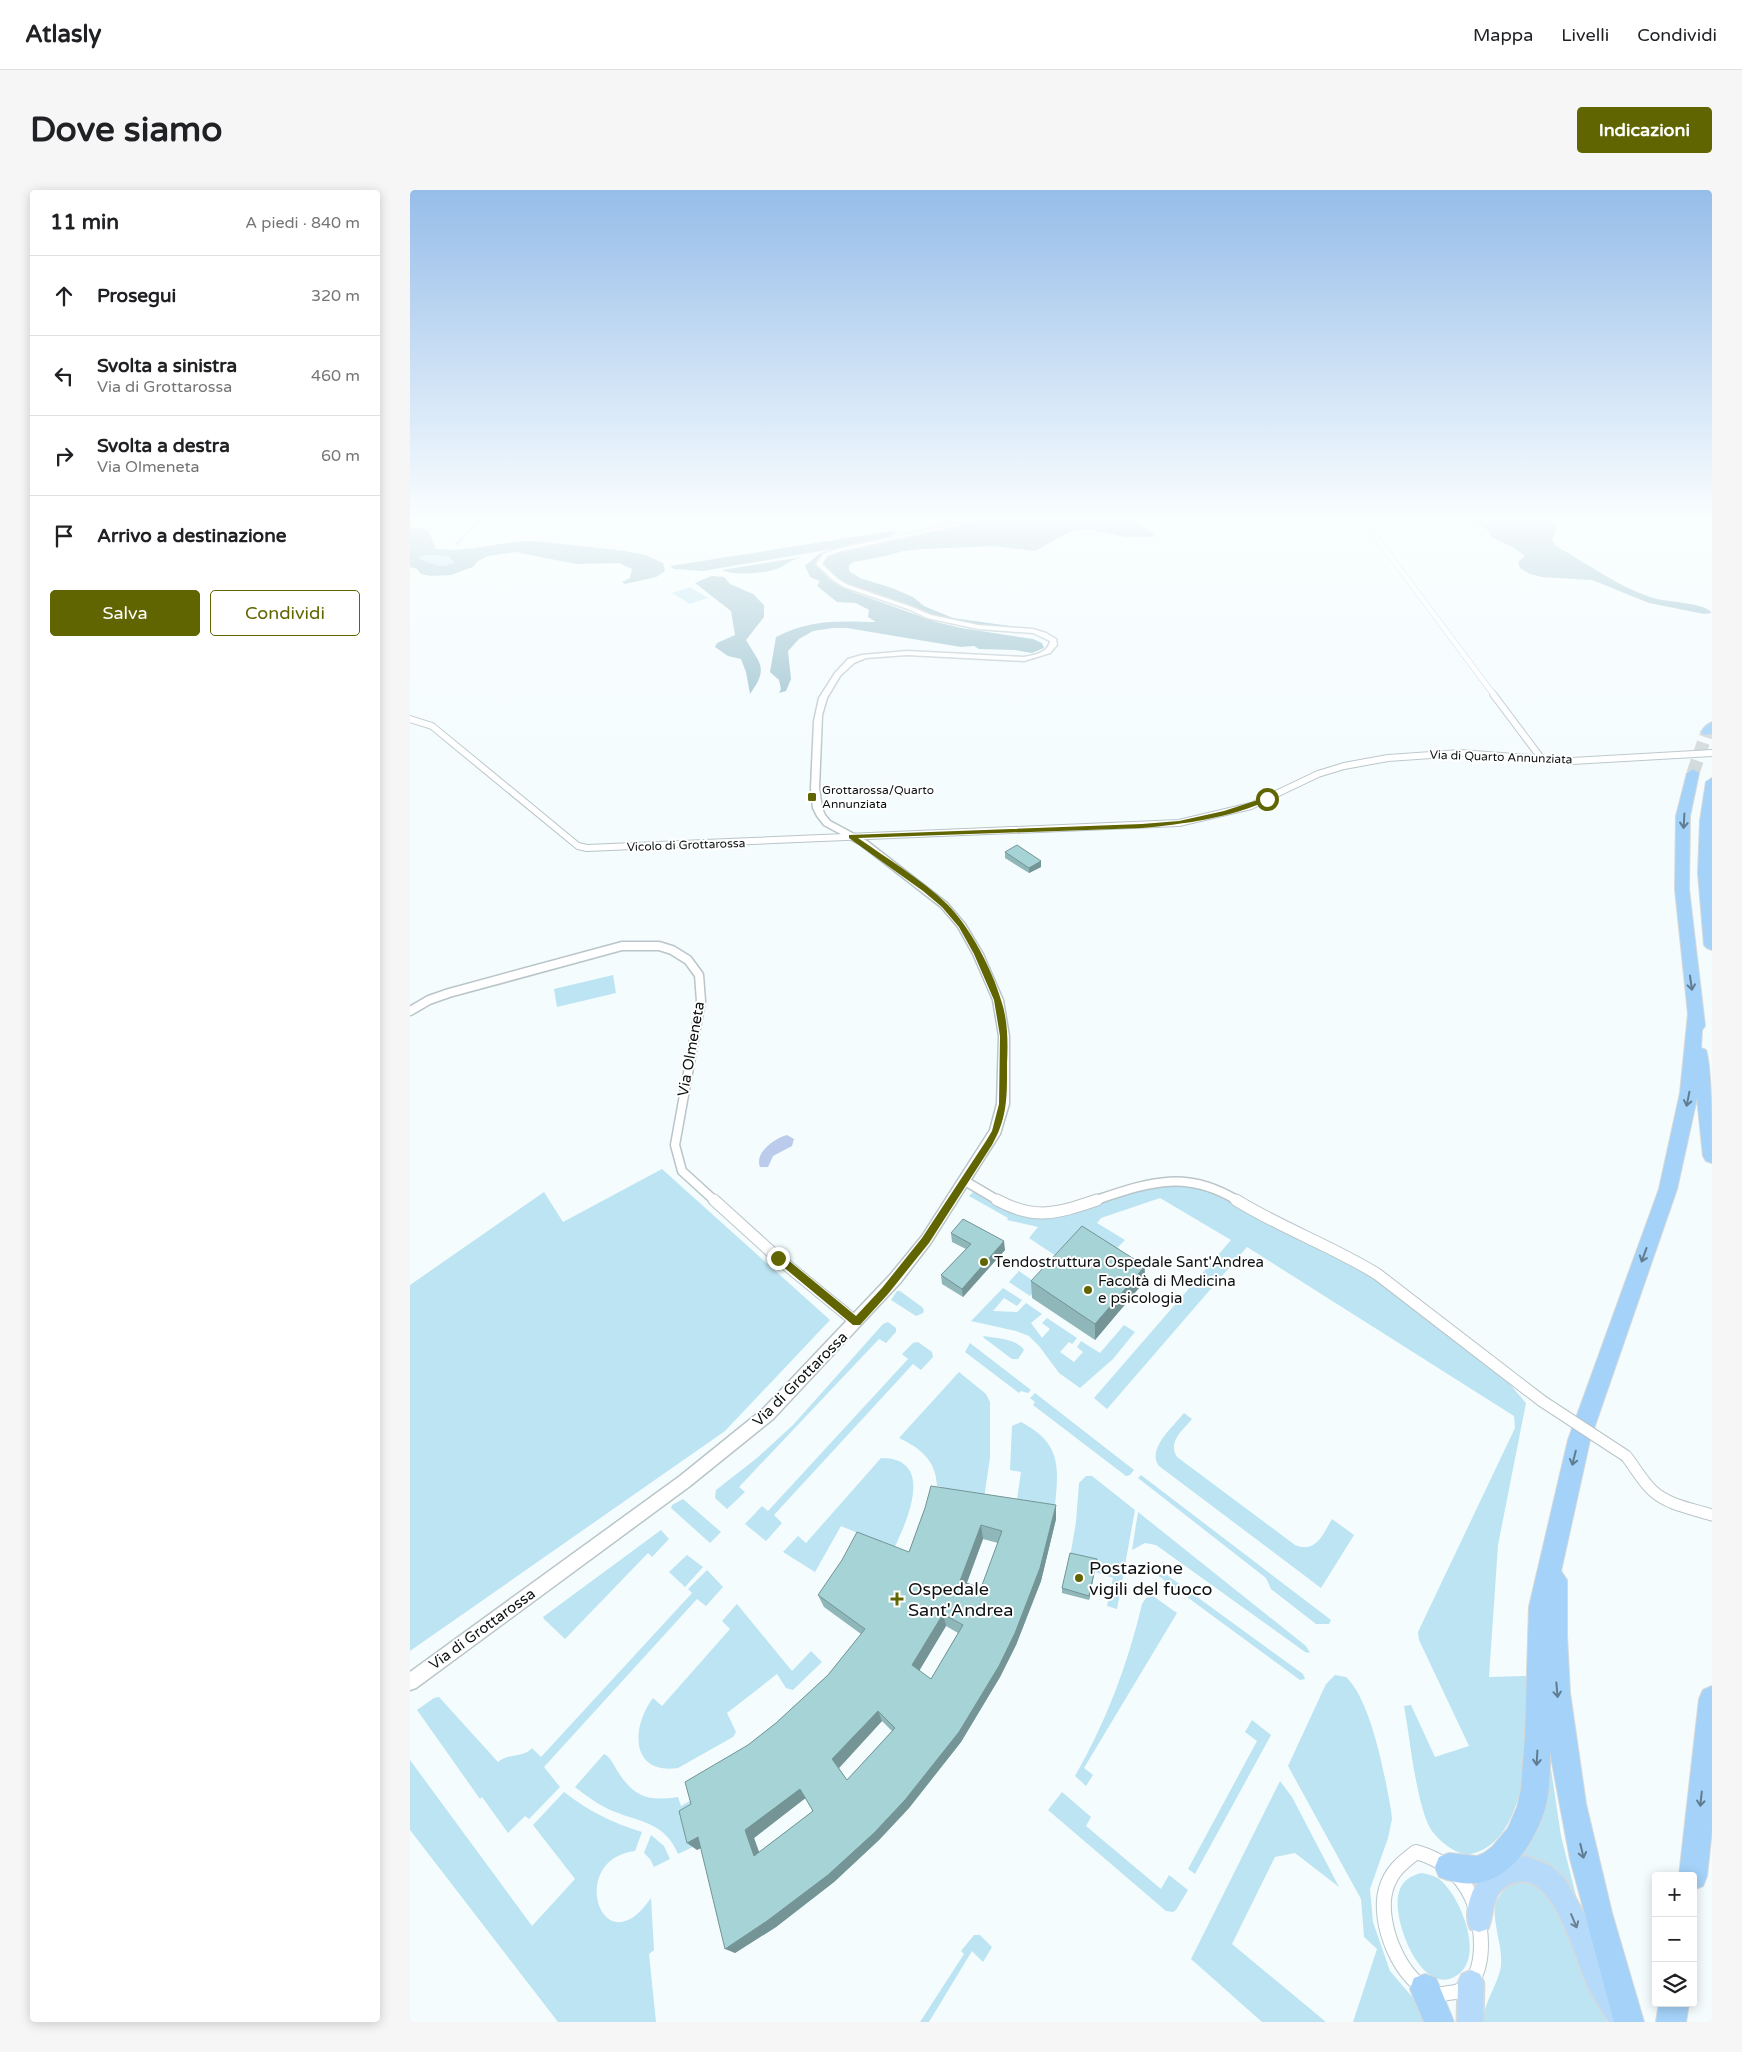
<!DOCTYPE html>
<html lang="it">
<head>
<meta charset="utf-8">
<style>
	:root { --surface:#fff; --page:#f6f6f6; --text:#202124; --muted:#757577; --line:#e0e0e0; --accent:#606501 }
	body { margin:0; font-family:"Varela Round",sans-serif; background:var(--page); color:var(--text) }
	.controls { position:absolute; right:15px; bottom:15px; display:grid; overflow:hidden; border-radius:5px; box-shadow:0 2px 12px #0003 }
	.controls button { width:45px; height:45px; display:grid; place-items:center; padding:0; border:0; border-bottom:1px solid var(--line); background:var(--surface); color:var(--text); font:25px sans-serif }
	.stop { position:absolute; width:15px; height:15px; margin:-11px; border:4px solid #606501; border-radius:50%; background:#fff }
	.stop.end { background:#606501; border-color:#fff; box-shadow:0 1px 5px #0008 }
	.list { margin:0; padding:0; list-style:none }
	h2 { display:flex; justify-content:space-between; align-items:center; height:65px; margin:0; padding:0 20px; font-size:21px }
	h2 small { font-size:16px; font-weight:400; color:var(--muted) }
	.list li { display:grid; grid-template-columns:32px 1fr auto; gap:15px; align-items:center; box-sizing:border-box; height:80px; padding:0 20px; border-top:1px solid var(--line) }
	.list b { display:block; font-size:19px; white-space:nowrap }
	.list p { margin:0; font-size:16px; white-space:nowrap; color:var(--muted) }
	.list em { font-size:16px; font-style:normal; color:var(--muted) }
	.actions { display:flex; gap:10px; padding:15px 20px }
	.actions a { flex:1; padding:11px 0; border:1px solid var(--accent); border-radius:5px; text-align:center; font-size:18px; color:var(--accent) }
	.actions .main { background:var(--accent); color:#fff }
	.icon { flex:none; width:28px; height:28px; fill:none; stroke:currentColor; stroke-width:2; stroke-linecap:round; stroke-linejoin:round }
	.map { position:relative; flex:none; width:1302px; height:1832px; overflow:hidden; border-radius:5px }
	header { display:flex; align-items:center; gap:30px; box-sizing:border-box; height:70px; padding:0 25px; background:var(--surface); border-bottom:1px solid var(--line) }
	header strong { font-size:24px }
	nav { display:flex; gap:28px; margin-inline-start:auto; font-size:18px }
	.intro { display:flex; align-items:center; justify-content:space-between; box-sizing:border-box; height:120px; padding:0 30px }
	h1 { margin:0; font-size:35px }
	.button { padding:12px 22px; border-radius:5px; background:var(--accent); color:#fff; font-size:18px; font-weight:700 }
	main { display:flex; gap:30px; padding:0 30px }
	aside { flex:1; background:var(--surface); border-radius:5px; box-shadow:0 2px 12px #0003 }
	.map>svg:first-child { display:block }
	.green { fill:#bce4f3 }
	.forest { fill:#94bdcb; fill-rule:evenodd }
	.water { fill:#bbcbeb }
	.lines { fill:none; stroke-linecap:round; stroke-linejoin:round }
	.stream { stroke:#bbcbeb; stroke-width:2.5 }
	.motorway-tunnel { stroke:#d2d9db; stroke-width:13; stroke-dasharray:13 6; stroke-linecap:butt }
	.minor-far4-casing { stroke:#b9c5c9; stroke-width:6 }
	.minor-far3-casing { stroke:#b9c5c9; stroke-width:8 }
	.minor-far2-casing { stroke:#b9c5c9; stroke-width:11 }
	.minor-far1-casing { stroke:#b9c5c9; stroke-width:13 }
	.minor-casing { stroke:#b9c5c9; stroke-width:16 }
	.tertiary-casing { stroke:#b9c5c9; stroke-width:3 }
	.trunk-casing { stroke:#d8d9d9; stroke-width:3 }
	.motorway-casing { stroke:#d8d9d9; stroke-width:2 }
	.minor-far4 { stroke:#fff; stroke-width:5 }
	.minor-far3 { stroke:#fff; stroke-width:6 }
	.minor-far2 { stroke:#fff; stroke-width:8 }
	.minor-far1 { stroke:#fff; stroke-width:11 }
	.minor { stroke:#fff; stroke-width:14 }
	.tertiary { fill:#fff; fill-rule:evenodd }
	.trunk { fill:#b6dbfa; fill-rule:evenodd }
	.motorway { fill:#a4d2f8; fill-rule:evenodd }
	.minor-bridge-casing { stroke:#b9c5c9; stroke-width:13; stroke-linecap:butt }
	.minor-bridge { stroke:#fff; stroke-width:11 }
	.wall { fill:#8fb6b8; fill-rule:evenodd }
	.shaded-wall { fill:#749496 }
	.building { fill:#a6d4d6; stroke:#749496; fill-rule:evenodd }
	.oneway { stroke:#607c91 }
	.oneway2 { stroke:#6a8192 }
	.route { fill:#606501 }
	.poi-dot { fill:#606501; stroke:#fff; stroke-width:2 }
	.labels { text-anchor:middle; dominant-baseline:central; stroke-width:4; stroke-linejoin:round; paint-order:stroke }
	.far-street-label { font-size:12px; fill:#0e1213; stroke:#fff }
	.far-poi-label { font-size:12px; fill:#0e1213; stroke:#fff; text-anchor:start }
	.street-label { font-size:15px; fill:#0e1213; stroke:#fff }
	.poi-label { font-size:15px; fill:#0e1213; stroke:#fff; text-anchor:start }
	.near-poi-label { font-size:18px; fill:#0e1213; stroke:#fff; text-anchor:start }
</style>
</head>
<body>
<header>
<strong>Atlasly</strong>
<nav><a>Mappa</a><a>Livelli</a><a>Condividi</a></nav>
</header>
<div class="intro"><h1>Dove siamo</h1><a class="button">Indicazioni</a></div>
<main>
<aside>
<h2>11 min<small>A piedi · 840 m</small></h2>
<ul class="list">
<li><svg class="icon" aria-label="ahead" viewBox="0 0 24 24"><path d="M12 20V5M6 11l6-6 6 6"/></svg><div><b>Prosegui</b></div><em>320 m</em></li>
<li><svg class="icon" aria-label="left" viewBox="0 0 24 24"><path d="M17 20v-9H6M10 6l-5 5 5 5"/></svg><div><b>Svolta a sinistra</b><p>Via di Grottarossa</p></div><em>460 m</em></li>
<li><svg class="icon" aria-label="right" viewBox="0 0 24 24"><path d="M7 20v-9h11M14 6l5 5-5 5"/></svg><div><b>Svolta a destra</b><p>Via Olmeneta</p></div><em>60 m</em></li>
<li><svg class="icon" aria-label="arrive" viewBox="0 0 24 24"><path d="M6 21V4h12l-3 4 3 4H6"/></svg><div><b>Arrivo a destinazione</b></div></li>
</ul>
<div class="actions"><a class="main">Salva</a><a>Condividi</a></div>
</aside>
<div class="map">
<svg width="1302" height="1832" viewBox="0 0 1302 1832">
	<rect width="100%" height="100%" fill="#f4fcfe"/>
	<path class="green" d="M19,365L38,366L44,372C32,380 22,373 9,369L11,366Z
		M280,397L298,408L280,414L262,403Z
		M203,785L206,803L147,817L144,799Z
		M252,979L420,1130L315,1241L0,1461V1095L134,1002L153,1032Z
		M780,995L799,999L965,1088L1098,1192L1116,1213L1088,1355L1079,1487L1119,1486C1120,1534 1121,1653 1060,1664C1047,1666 1027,1650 1020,1638C1006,1612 1000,1548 994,1516L1001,1515L1025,1567L1059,1556L1009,1450L1008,1442L1105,1238L1104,1226L837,1057L697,1219L684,1208L821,1050L750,1008L691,1028L687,1033L715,1050L704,1061L649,1068L619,1048L628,1037L597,1030L598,1028L559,1006L563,1002C580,1011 596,1022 615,1027C641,1033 702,1006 730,999C747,995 763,996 780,995Z
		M609,1081L629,1095L620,1106L599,1092Z
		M593,1098L612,1110L607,1116L594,1108L583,1121L607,1122L616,1113L632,1124L621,1133L632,1148L640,1139L632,1133L637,1128L667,1148L662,1154L659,1152L650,1162L664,1172L673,1162L667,1157L671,1151L690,1163L714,1135L725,1142L703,1169L670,1198L649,1183L629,1156L619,1146L606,1141L561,1131Z
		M487,1101H490L512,1117L514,1120L513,1123L506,1126L481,1110Z
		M478,1132L486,1138V1142L476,1153L469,1149L329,1297L335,1302L317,1319L305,1308L306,1300L347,1268L383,1235L473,1134Z
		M573,1146C586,1148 607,1149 614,1160L608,1169H602L574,1148Z
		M508,1152L522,1162L523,1167L511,1180L503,1174L364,1325L372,1333L356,1351L335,1334L336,1333L352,1316L358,1321L498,1169L492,1164L503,1153Z
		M560,1153L621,1200L618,1203L611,1201L609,1203L555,1162Z
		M549,1182L576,1204L580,1212V1268L573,1315L530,1310L533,1297L527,1296C526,1270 510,1258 489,1248Z
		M625,1203L724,1280L720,1285L716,1286L623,1215L625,1212L620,1208Z
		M774,1223L782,1229C773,1240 757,1252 767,1267L885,1355C906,1364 913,1344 922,1329L944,1345L911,1398L749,1276C736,1259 764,1236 774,1223Z
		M611,1232C657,1256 647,1284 644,1328L606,1316L611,1282L600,1280L602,1236Z
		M471,1268C528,1268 495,1335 482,1363L467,1351L431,1336L405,1382L373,1362L388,1346L396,1353Z
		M731,1285L921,1430L919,1434H906L861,1399L856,1388L728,1288Z
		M676,1286H682L725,1320L707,1419L697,1416L703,1388L685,1382L686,1373L660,1367L666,1332L669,1293Z
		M273,1309L311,1342L300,1353L261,1318L262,1315Z
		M728,1322L896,1456L900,1463L895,1462L746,1355L735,1353L722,1360Z
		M251,1340L259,1349L242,1367L238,1363L155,1449L134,1429L133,1427Z
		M277,1365L293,1377L275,1397L259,1382Z
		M743,1377H746L893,1484L895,1489L890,1490L743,1382Z
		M297,1380L313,1397L296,1416L287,1409L134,1577L150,1597L119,1629L115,1626L98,1643L72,1607L70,1609L7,1520L24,1508L29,1507L88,1572C98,1563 114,1568 122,1558L131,1567L282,1403L278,1399Z
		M743,1406L767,1423L674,1578L683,1585L676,1596L665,1586C696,1532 718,1474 732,1414L736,1408Z
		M327,1414L382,1481L401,1461L412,1472L383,1500L376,1498L367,1484L317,1523L326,1542L323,1547L268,1578C220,1585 221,1537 243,1508L252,1516L320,1439L312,1431Z
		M925,1485L936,1487C961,1510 975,1586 981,1620L982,1629L978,1648L960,1699L963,1732L980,1781L1004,1809L1017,1832H943L967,1759L954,1747L951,1709L878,1576L916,1494Z
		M842,1530L861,1545L785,1684L778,1679L847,1551L835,1542Z
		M194,1564C200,1567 203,1573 206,1579C223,1606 236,1612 268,1607L271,1616L285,1608V1656L268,1664C255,1631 227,1632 198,1619C186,1613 175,1605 165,1597Z
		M1139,1566L1151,1646L1171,1726L1141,1676L1130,1671L1112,1668L1110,1663Z
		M0,1570L122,1736L165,1689L123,1635L154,1602C178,1621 203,1633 232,1642L225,1661C156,1669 192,1780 241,1708L244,1760L239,1764L246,1832H148L0,1640Z
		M870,1591L882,1607L929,1697L885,1663L865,1667L822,1754L916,1832H852L781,1769Z
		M652,1602L681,1627L676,1636L751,1699L759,1685L778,1700L766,1720L763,1722L756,1721L638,1620Z
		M241,1645L254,1656L260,1669L244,1677L240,1669L234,1663Z
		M1011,1683C1017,1684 1023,1685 1029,1689C1049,1704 1073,1761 1051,1782C1014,1816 980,1728 989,1702C992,1691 1000,1686 1011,1683Z
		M1109,1685L1128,1691L1153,1724L1197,1832H1073C1073,1815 1086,1797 1090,1781C1092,1774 1091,1764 1090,1757C1083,1718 1078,1713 1109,1685Z
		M564,1745H570L582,1757L573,1772L562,1761L519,1832H510L554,1764L551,1761Z"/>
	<path class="forest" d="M577,330H726L744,345V347H715L679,339H671L659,342L625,361L583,356L511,359L493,361L476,366L443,372L439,376V381L450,388L482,398L503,407L514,416L543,428L607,437L605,438L545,433L523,427L450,401L423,388L413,378V372L421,365Z
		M1061,330H1151C1145,336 1146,343 1142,350L1146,356C1178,374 1211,399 1247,409C1259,412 1296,413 1302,423L1294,424L1239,413L1182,390L1132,387L1120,384L1110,378L1108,372L1115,366L1104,358L1081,347L1079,341Z
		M0,338H12L19,342L26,359C58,363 91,351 124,351L215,361L235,365L253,373L255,381L246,387L215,394L212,392L220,388L222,379L209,373L166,374L105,362L78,366L68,371L63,377L41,385L21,386L11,384L7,379L0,377ZM19,365L38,366L44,372C32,380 22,373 9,369L11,366Z
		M482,341L489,342L468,351L293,381L264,379L260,376Z
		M410,363L415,364L409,367L406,375L419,389L443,402L526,432L551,438L623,449L632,453L634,458L622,463L605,460L569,459L564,456L551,457L437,438H423L403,441L389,449L378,461L381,489L376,501L369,503L371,499L369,490L360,482L366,447C399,429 429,431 466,432L458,427L459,420L446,413L427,412L407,396L410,391L400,387L395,376Z
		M392,367C383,369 376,375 367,379C355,383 323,386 312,380Z
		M301,386L314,387L320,394L343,404L354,415V427L336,450C350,474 359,478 340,504L336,482L331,469L318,466L305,457L307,453L325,445L321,421L285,393Z"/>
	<path class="water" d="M377,945L384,949L382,956L363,966L358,977H350C344,963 365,948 377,945Z"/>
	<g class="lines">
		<path class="stream" d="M47,354L69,330"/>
		<path class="motorway-tunnel" d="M1283,583L1297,542"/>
		<g class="minor-far4-casing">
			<path id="minor-far4" d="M963,343L1084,505"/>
		</g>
		<g class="minor-far3-casing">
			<path id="minor-far3" d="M1083,504L1131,568
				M0,529L22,536L168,656L177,658L769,633L841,616L908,584L934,576L978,568L1050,563L1162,571L1302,563"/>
		</g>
		<g class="minor-far2-casing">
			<path id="minor-far2" d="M0,821L19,810L39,803L212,756H249L262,760L278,770L289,785L291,811L265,955L272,981L305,1011
				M555,991L589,1011
				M683,1011C738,993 775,978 828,1011"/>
		</g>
		<g class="minor-far1-casing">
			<path id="minor-far1" d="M304,1010L368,1068L446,1132
				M587,1010C626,1031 648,1023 687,1010
				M826,1010C871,1038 922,1056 967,1084L1132,1211
				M1216,1266C1225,1277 1232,1291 1243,1301C1258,1315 1283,1319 1302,1325"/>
		</g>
		<g class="minor-casing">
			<path id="minor" d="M1006,1662C1035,1670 1057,1689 1066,1719C1074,1747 1077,1802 1038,1803C1034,1804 1030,1805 1026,1804C991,1794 966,1732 976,1699C981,1681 992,1673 1006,1662Z"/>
		</g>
		<g class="tertiary-casing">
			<path id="tertiary" d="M562,330H572L431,361L417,366L412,374L428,389L438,395L502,417L521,425L568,435L623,439L636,443L646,449L647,455L640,463L614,471L497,465L456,468L444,473L430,486L417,508L412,525L409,598L412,618L415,625L420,631L457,651L537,713L555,734L573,764L593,810L599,846V914L590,944L520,1054L490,1093L363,1229L280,1296L6,1498L0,1500V1482L270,1286L353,1219L480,1085L512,1046L580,940L587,914L589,846L583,810L563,764L548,737L531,717L451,655L414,635L407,626L403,618L401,598L404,531L409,508L425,483L438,469L452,465L497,461L614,467C625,465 638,463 640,451L623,443L568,439L517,428L498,419L434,397L424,391L406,374L413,364L427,359Z"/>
		</g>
		<g class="trunk-casing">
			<path id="trunk" d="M1116,1666L1141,1676L1155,1689L1176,1727L1197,1781L1227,1832H1199C1192,1821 1185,1811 1179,1799C1166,1773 1146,1685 1108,1692C1100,1693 1095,1696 1089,1703C1082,1713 1083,1727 1078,1739L1069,1742L1060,1739C1052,1719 1065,1687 1083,1676C1093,1669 1104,1668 1116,1666Z
				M1061,1780L1070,1784L1074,1793L1073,1832H1047L1048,1793L1052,1784Z"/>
		</g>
		<g class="motorway-casing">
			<path id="motorway" d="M1302,532V544L1293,545L1291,542C1294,537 1297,534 1302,532Z
				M1283,579L1289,583L1280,626L1279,699L1295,836L1292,840L1291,858L1296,860C1302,878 1302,949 1302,973L1296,971L1293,966L1287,908L1267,999L1180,1250L1151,1381L1157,1390V1446L1160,1503L1176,1614L1202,1723L1234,1832H1204L1160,1669L1140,1562C1140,1580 1140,1601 1135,1619C1119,1667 1085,1710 1029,1687L1025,1677L1029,1667L1039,1663L1067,1666L1074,1663L1082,1657L1098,1638L1107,1617L1111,1599L1115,1546L1119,1417L1158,1250L1249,999L1270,903L1278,824L1265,699L1266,626L1277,583Z
				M1302,588V760L1297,758L1294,755L1288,683L1290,631L1296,592Z
				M1302,1496V1639L1297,1686L1293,1696L1283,1700V1686H1269L1289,1509L1293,1500Z
				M1015,1784L1026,1788L1044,1832H1014L1000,1799L1004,1788Z
				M1249,1813H1279L1276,1832H1246Z"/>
		</g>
		<use href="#minor-far4" class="minor-far4"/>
		<use href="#minor-far3" class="minor-far3"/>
		<use href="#minor-far2" class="minor-far2"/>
		<use href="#minor-far1" class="minor-far1"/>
		<use href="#minor" class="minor"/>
		<use href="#tertiary" class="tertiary"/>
		<use href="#trunk" class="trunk"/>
		<use href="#motorway" class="motorway"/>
		<g class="minor-bridge-casing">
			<path id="minor-bridge" d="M1132,1211L1216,1266"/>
		</g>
		<use href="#minor-bridge" class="minor-bridge"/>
	</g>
	<path class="wall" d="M595,662L631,671V677L619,683L595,668Z
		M541,1043L595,1060L553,1107L532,1094L531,1085L556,1059L542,1052Z
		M735,1076L734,1092L685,1150L622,1108L621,1091Z
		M646,1315V1329L631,1391L606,1455L590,1487L551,1552L499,1618L469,1650L424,1692L366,1737L325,1763L291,1658L287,1660L281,1614L338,1555L366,1533L418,1485L451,1444L414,1417L408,1405L499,1362L515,1318ZM573,1349L588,1353L571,1398L557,1393ZM536,1436L548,1443L521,1489L509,1481ZM472,1531L482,1541L437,1590L429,1578ZM395,1608L403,1621L349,1662L344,1648Z
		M686,1374L679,1410L652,1403V1398Z"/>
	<path class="shaded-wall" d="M631,671V677L619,683V678Z
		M594,1051L595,1060L553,1107L552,1099Z
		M735,1076L734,1092L685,1150V1134Z
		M646,1315V1329L631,1391L606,1455L590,1487L551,1552L499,1618L469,1650L424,1692L366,1737L325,1763L315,1759L495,1610Z
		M571,1335L573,1349L553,1403L550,1391Z
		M687,1369L686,1374L679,1410V1406Z
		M533,1424L536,1436L506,1486L502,1475Z
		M468,1521L472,1531L429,1578L422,1569Z
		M390,1599L397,1607L344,1648L353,1673L344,1666L335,1640Z
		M288,1647L298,1654L287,1660L277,1653Z"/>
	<path class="building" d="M607,655L631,671L619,678L595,662Z
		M553,1029L594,1051L552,1099L531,1085L561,1054L541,1043Z
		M672,1036L735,1076L685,1134L621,1091Z
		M521,1296L646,1315L630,1378L605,1443L589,1476L549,1542L495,1610L464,1643L418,1685L357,1731L315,1759L288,1647L277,1653L269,1621L281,1614L275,1592L338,1555L366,1533L418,1485L455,1439L408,1405L432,1370L447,1342L499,1362L515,1318ZM571,1335L592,1341L571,1398L550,1391ZM533,1424L553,1435L521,1489L502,1475ZM468,1521L485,1538L437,1590L422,1569ZM390,1599L403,1621L344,1666L335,1640Z
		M660,1363L687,1369L679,1406L652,1398Z"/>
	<defs><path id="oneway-shaft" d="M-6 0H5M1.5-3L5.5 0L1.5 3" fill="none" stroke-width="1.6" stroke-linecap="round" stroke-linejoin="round" transform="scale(1.25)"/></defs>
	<g class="oneway">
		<use href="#oneway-shaft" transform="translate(1274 631) rotate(93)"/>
		<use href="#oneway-shaft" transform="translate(1281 793) rotate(82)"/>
		<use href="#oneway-shaft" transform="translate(1278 909) rotate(101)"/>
		<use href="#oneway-shaft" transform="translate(1234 1065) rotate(110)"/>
		<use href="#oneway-shaft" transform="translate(1164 1268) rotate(104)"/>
		<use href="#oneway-shaft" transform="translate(1147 1500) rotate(85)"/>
		<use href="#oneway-shaft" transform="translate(1127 1568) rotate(93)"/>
		<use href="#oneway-shaft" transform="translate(1291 1609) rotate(96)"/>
		<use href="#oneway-shaft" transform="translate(1172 1661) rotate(77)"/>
	</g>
	<use class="oneway2" href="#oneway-shaft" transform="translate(1164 1731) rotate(67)"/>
	<linearGradient id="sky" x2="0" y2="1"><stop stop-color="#96bde9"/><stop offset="0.56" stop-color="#fafeff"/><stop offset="1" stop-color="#fafeff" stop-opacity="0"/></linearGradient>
	<rect width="1302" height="586" fill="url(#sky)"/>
	<path class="route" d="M857,607L859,610C819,628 775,634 732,638L448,648C478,669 511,689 537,714C560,737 582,779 591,810C598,830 598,853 597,874C597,905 598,927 582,955L519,1053L478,1104L450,1135H443L365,1070V1065H372L446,1126L472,1098L512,1048L576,951L582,941L589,914L590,846L584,810L564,764L549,737L532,717L513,701L439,648V645L732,634L769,631L814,621Z"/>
	<g class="poi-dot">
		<rect x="397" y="602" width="10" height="10" rx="2.5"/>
		<circle cx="574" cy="1072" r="5"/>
		<circle cx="678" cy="1100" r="5"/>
		<circle cx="669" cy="1388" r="5"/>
		<path d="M484.5 1401.5h5v5h5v5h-5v5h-5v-5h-5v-5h5z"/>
	</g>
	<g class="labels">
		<g class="far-street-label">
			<text transform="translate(1091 567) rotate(2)">Via di Quarto Annunziata</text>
			<text transform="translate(276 655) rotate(-2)">Vicolo di Grottarossa</text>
		</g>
		<g class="far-poi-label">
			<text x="412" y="600">Grottarossa/Quarto<tspan x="412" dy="14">Annunziata</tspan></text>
		</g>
		<g class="street-label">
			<text transform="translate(281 859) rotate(-80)">Via Olmeneta</text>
			<text transform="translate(390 1189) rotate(-45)">Via di Grottarossa</text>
			<text transform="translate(72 1439) rotate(-36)">Via di Grottarossa</text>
		</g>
		<g class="poi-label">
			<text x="584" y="1072">Tendostruttura Ospedale Sant'Andrea</text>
			<text x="688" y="1091">Facoltà di Medicina<tspan x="688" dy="17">e psicologia</tspan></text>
		</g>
		<g class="near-poi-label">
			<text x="679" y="1378">Postazione<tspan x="679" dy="21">vigili del fuoco</tspan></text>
			<text x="498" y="1399">Ospedale<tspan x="498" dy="21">Sant'Andrea</tspan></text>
		</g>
	</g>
</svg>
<div class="controls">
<button>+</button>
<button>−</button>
<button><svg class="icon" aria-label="layers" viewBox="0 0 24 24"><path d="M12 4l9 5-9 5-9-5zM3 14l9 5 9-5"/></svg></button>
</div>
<div class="stop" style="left:857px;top:609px"></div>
<div class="stop end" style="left:368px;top:1068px"></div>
</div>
</main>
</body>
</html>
